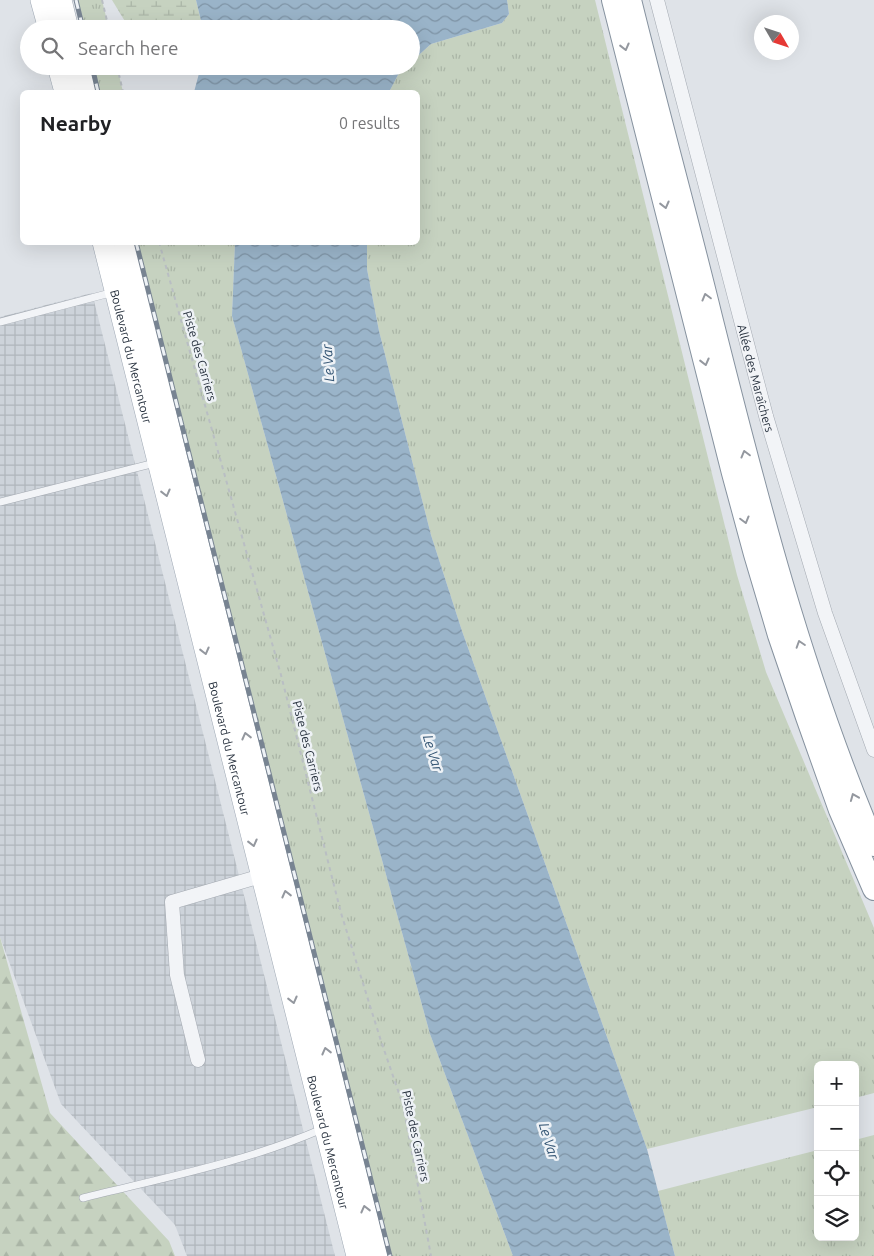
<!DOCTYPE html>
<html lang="en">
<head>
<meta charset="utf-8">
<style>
	:root { --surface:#fff; --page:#f6f6f6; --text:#202124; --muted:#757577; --line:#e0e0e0 }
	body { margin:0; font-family:Ubuntu,sans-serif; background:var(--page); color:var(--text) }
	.controls { position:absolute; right:15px; bottom:15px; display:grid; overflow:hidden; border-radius:8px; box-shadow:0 5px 20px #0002 }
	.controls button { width:45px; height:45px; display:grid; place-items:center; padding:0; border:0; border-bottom:1px solid var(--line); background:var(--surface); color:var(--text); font:25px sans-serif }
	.compass { position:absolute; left:754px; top:15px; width:45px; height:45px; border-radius:50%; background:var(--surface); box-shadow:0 5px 20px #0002; rotate:129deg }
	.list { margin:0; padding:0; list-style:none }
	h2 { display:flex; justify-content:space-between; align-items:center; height:65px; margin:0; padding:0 20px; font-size:21px }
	h2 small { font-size:16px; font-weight:400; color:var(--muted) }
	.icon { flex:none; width:28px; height:28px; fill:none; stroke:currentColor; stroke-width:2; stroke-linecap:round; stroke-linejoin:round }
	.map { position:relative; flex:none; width:874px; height:1256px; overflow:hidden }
	.search { position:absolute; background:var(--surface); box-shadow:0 5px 20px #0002; left:20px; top:20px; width:400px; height:55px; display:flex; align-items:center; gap:12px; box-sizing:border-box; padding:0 18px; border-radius:28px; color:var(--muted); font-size:19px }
	.panel { position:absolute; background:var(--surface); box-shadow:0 5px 20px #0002; left:20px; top:90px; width:400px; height:155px; border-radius:8px }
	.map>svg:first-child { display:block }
	.industrial { fill:url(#industrial-grid) }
	.grass { fill:url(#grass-tufts) }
	.forest { fill:url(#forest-firs) }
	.wetland { fill:url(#wetland-marsh) }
	.water { fill:url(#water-waves) }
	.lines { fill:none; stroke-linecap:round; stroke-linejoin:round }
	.service-casing { stroke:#a4aab2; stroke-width:8 }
	.minor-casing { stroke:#a4aab2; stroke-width:15 }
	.primary-casing { stroke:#9ea8b4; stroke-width:22 }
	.trunk-casing { stroke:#86929f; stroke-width:24 }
	.path { stroke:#b9bec3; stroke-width:2; stroke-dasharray:4 4; stroke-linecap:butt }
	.service { stroke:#f2f4f7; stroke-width:7 }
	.minor { stroke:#f2f4f7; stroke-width:14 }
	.primary { stroke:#fff; stroke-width:21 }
	.trunk { stroke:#fff; stroke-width:22 }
	.rail-casing { stroke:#788492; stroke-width:5 }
	.rail { stroke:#eef2f6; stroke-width:3; stroke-dasharray:9; stroke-linecap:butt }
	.oneway { stroke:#94989f }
	.labels { text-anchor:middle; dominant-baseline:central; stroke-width:5; stroke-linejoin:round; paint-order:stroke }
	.street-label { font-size:12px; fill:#28323f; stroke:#eef2f6 }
	.water-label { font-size:14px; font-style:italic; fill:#325473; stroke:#eef2f6 }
</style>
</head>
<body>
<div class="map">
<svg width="874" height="1256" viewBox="0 0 874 1256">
	<defs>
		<pattern id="industrial-grid" width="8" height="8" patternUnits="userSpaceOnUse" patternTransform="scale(1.25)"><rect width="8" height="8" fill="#cdd3da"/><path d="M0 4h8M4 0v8" fill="none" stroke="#b0b6bc"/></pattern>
		<pattern id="grass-tufts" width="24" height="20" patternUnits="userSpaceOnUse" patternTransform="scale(1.25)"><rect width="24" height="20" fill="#c6d2c0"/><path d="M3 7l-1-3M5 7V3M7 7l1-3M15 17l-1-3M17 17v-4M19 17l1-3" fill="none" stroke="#aab5a6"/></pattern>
		<pattern id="forest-firs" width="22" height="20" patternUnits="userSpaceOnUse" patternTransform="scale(1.25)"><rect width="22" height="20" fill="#c6d2c0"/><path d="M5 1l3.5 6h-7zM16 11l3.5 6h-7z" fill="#aab5a6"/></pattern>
		<pattern id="wetland-marsh" width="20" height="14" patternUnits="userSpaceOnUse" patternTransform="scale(1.25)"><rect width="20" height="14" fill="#c6d2c0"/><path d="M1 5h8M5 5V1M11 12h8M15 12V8" fill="none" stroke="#aab5a6"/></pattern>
		<pattern id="water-waves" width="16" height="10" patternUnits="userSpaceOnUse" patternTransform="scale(1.25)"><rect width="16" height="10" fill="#9ab4c9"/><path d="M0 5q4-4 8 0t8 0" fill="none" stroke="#7e93a5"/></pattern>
	</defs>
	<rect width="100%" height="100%" fill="#dfe3e8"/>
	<path class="industrial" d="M92,293L335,1256H187L175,1225L61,1104L0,937V317Z"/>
	<path class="grass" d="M76,0H102L109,29H83Z
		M507,0H595L737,575L766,672L874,928V1093L855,1098V1065H818V1107L647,1149L462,631L431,535L379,331L367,269V243L418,242V92H389L399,73L407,66H411V62L431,44L502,23L509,14Z
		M92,66H117L123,92H98Z
		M136,243H235L232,316L430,1034L513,1256H390Z
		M874,1135V1256H675L658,1191L818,1150V1237H855V1140Z"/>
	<path class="forest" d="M0,937L50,1113L169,1241L175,1256H0Z"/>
	<path class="wetland" d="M112,0H196L203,29H139L126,23Z"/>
	<path class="water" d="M196,0H507L509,14L502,23L431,44L411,62V29H203Z
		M201,66H407L399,73L389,92H194Z
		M235,243H367V269L379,331L431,535L462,631L647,1149L675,1256H513L430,1034L232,316Z"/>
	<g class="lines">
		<g class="service-casing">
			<path id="service" d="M0,322L114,292
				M0,502L155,463
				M83,1198C163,1178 246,1162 322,1129"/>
		</g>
		<g class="minor-casing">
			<g id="minor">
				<path id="s1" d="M657,0L766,416L825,613L874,750"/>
				<path d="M198,1060L177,975L172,902L261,876"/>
			</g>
		</g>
		<g class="primary-casing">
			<g id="primary">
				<path d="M41,0L49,29"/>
				<path d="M61,0L68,29"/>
				<path d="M58,66L65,92"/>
				<path d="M78,66L86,92"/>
				<path id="s2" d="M103,242L357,1256"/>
				<path d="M124,242L176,455L377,1256"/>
			</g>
		</g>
		<g class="trunk-casing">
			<path id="trunk" d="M613,0L733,473L755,554L779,635L807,717L840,810L874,889
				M630,0C656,106 685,211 711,317C756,497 801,674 874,845"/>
		</g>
		<path class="path" d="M102,0L109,29
			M117,66L123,92
			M159,242L281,675L341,913L381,1041L403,1105L431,1256"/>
		<use href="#service" class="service"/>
		<use href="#minor" class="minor"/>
		<use href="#primary" class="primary"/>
		<use href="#trunk" class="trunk"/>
		<g class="rail-casing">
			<path id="rail" d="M76,0L83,29
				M92,66L98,92
				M136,242L390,1256"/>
		</g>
		<use href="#rail" class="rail"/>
	</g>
	<defs><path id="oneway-chevron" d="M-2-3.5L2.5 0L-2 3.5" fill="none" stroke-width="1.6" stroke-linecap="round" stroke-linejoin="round" transform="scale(1.25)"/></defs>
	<g class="oneway">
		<use href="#oneway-chevron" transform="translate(625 47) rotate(76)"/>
		<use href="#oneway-chevron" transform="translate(665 205) rotate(76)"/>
		<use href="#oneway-chevron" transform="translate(706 297) rotate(-105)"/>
		<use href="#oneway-chevron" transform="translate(705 362) rotate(76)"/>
		<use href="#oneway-chevron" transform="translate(745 454) rotate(-105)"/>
		<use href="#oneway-chevron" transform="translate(166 493) rotate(76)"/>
		<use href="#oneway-chevron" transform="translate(745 520) rotate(75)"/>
		<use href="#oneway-chevron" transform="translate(800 644) rotate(-108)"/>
		<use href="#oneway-chevron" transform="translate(205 651) rotate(76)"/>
		<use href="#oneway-chevron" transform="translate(246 736) rotate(-104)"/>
		<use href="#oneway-chevron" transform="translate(854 797) rotate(-112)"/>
		<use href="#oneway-chevron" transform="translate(253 843) rotate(76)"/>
		<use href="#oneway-chevron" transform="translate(286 894) rotate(-104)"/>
		<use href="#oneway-chevron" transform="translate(293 1000) rotate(76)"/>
		<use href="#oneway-chevron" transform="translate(326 1051) rotate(-104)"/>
		<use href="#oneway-chevron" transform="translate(365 1209) rotate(-104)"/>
	</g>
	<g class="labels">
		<g class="street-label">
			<text stroke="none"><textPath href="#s2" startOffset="118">Boulevard du Mercantour</textPath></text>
			<text transform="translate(200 356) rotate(74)">Piste des Carriers</text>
			<text stroke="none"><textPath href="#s1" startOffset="391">Allée des Maraîchers</textPath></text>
			<text transform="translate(308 746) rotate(76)">Piste des Carriers</text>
			<text stroke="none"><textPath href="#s2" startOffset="522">Boulevard du Mercantour</textPath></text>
			<text transform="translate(416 1136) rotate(78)">Piste des Carriers</text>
			<text stroke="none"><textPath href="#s2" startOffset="928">Boulevard du Mercantour</textPath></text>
		</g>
		<g class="water-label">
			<text transform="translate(328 363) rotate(-94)">Le Var</text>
			<text transform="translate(433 753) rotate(73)">Le Var</text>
			<text transform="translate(549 1141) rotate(73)">Le Var</text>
		</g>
	</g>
</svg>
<div class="controls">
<button>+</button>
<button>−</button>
<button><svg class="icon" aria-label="locate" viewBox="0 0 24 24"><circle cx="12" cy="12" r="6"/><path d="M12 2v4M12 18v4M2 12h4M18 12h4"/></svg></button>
<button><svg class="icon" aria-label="layers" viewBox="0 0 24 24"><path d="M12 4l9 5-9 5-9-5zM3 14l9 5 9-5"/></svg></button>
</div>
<svg class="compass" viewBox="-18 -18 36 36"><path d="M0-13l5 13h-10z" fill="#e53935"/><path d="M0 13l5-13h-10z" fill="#757577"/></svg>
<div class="search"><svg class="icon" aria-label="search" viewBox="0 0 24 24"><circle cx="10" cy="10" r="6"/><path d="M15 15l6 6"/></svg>Search here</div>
<section class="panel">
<h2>Nearby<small>0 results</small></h2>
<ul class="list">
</ul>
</section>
</div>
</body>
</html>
